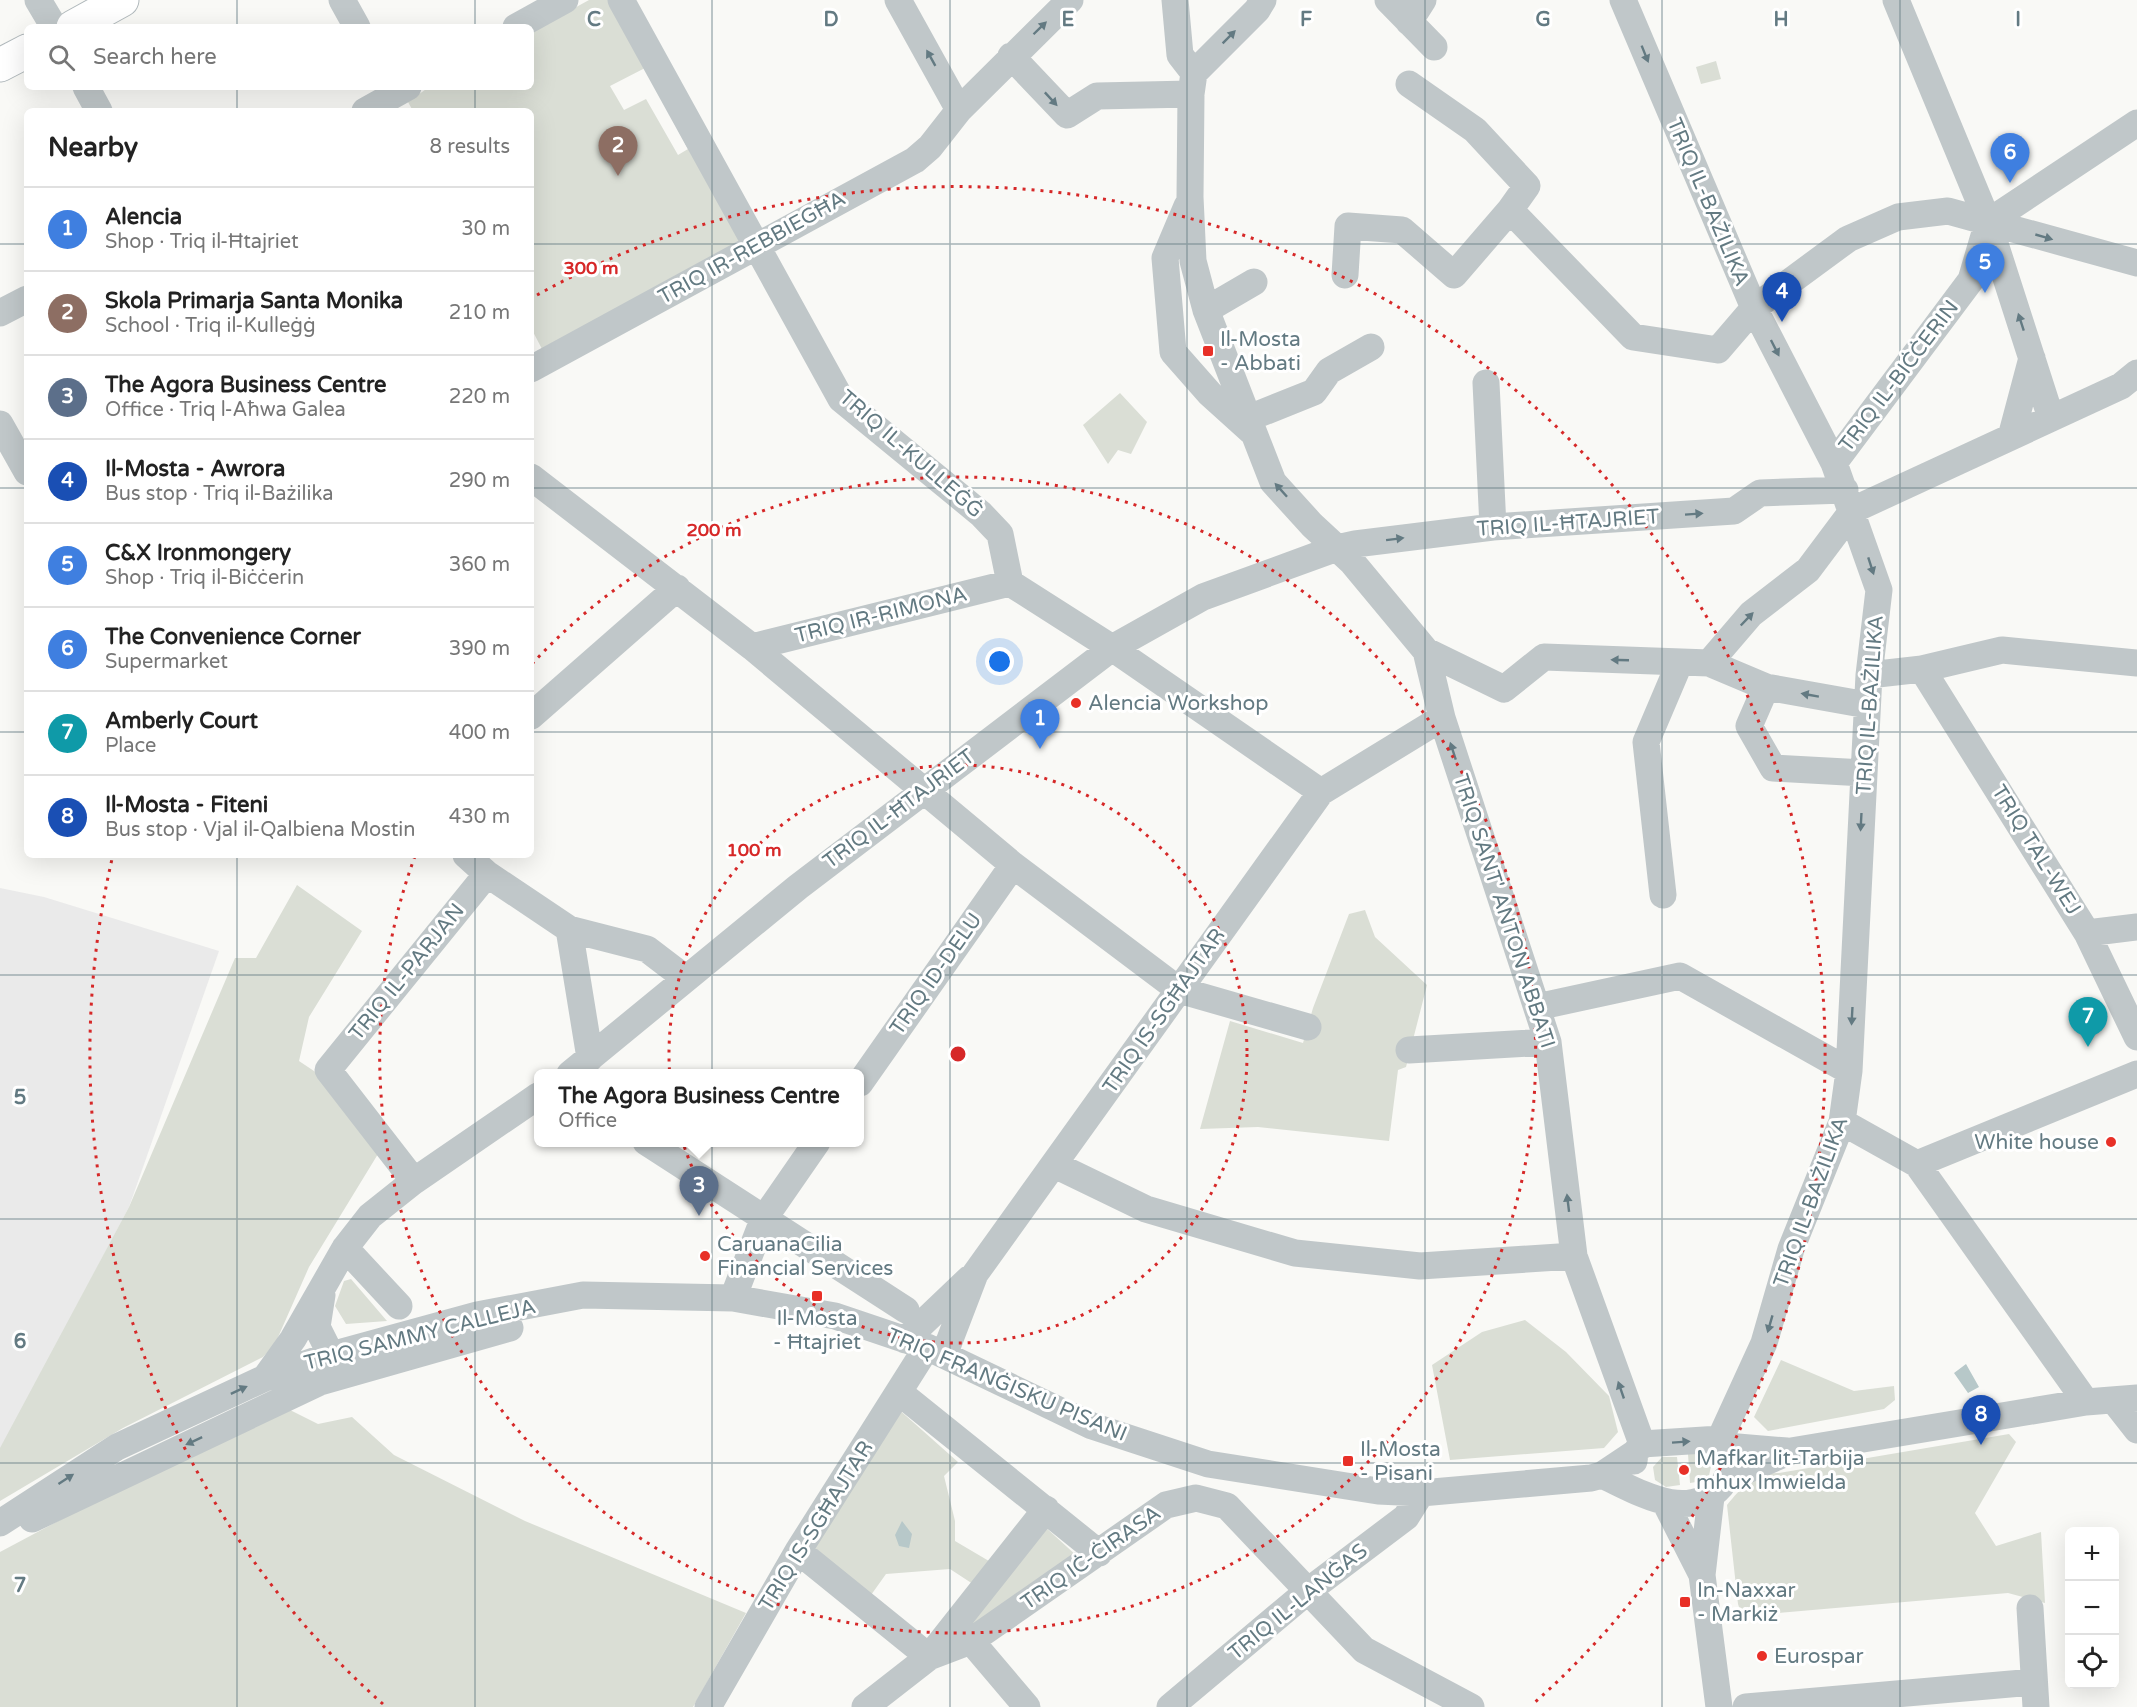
<!DOCTYPE html>
<html lang="en">
<head>
<meta charset="utf-8">
<style>
	:root { --surface:#fff; --page:#f6f6f6; --text:#222; --muted:#767676; --line:#e0e0e0; --accent:#db2777 }
	body { margin:0; font-family:"Varela Round",sans-serif; background:var(--page); color:var(--text) }
	.controls { position:absolute; right:18px; bottom:18px; display:grid; overflow:hidden; border-radius:9px; box-shadow:0 6px 24px #0002 }
	.controls button { width:54px; height:54px; display:grid; place-items:center; padding:0; border:0; border-bottom:2px solid var(--line); background:var(--surface); color:var(--text); font:30px sans-serif }
	.you { position:absolute; left:1000px; top:662px; width:21px; height:21px; margin:-15px; border:4px solid #fff; border-radius:50%; background:#1a73e8; box-shadow:0 0 0 9px #1a73e833 }
	.badge { display:grid; place-items:center; width:39px; height:39px; border-radius:50%; background:var(--accent); color:#fff; font-size:20px; font-weight:700 }
	.pin { position:absolute; translate:-50% -50px; filter:drop-shadow(0 2px 3px #0008) }
	.pin::after { content:''; position:absolute; top:32px; width:21px; height:18px; background:inherit; clip-path:polygon(0 0,100% 0,50% 100%) }
	.popup { position:absolute; left:534px; top:1069px; width:330px; height:78px; box-sizing:border-box; display:grid; place-content:center; border-radius:9px; background:var(--surface); filter:drop-shadow(0 2px 4px #0005); font-size:20px; white-space:nowrap; color:var(--muted) }
	.popup b { font-size:22px; color:var(--text) }
	.popup::after { content:''; position:absolute; left:50%; top:100%; margin-left:-12px; border:12px solid transparent; border-top-color:var(--surface) }
	.list { margin:0; padding:0; list-style:none }
	h2 { display:flex; justify-content:space-between; align-items:center; height:78px; margin:0; padding:0 24px; font-size:26px }
	h2 small { font-size:20px; font-weight:400; color:var(--muted) }
	.list li { display:grid; grid-template-columns:39px 1fr auto; gap:18px; align-items:center; box-sizing:border-box; height:84px; padding:0 24px; border-top:2px solid var(--line) }
	.list b { display:block; font-size:22px; white-space:nowrap }
	.list p { margin:0; font-size:20px; white-space:nowrap; color:var(--muted) }
	.list em { font-size:20px; font-style:normal; color:var(--muted) }
	.icon { flex:none; width:33px; height:33px; fill:none; stroke:currentColor; stroke-width:2; stroke-linecap:round; stroke-linejoin:round }
	.map { position:relative; flex:none; width:2137px; height:1707px; overflow:hidden }
	.search { position:absolute; background:var(--surface); box-shadow:0 6px 24px #0002; left:24px; top:24px; width:510px; height:66px; display:flex; align-items:center; gap:15px; box-sizing:border-box; padding:0 21px; border-radius:9px; color:var(--muted); font-size:22px }
	.panel { position:absolute; background:var(--surface); box-shadow:0 6px 24px #0002; left:24px; top:108px; width:510px; height:750px; border-radius:9px }
	.map>svg:first-child { display:block }
	.built { fill:#eaeaea }
	.green { fill:#daded5; fill-rule:evenodd }
	.water { fill:#b7c8c9 }
	.lines { fill:none; stroke-linecap:round; stroke-linejoin:round }
	.major-casing { stroke:#b1b9bc; stroke-width:35 }
	.minor { stroke:#c0c7c9; stroke-width:27 }
	.major { stroke:#fff; stroke-width:33 }
	.oneway { fill:#637a82 }
	.grid { fill:none; stroke:#637a82; stroke-width:1.5; stroke-opacity:0.55 }
	.ring { fill:none; stroke:#d62828; stroke-width:3; stroke-dasharray:3 6 }
	.poi-dot { fill:#e83027; stroke:#fff; stroke-width:2 }
	.labels { text-anchor:middle; dominant-baseline:central; stroke-width:6; stroke-linejoin:round; paint-order:stroke }
	.street-label { font-size:21px; fill:#637a82; stroke:#fff }
	.poi-label { font-size:21px; fill:#637a82; stroke:#fff; text-anchor:start }
	.grid-label { font-size:20px; text-anchor:middle; font-weight:bold; fill:#637a82; stroke:#fff; stroke-width:6; stroke-linejoin:round; paint-order:stroke }
	.centre { fill:#d62828; stroke:#fff; stroke-width:3 }
	.ring-label { font-size:18px; text-anchor:middle; font-weight:bold; fill:#d62828; stroke:#fff; stroke-width:6; stroke-linejoin:round; paint-order:stroke }
</style>
</head>
<body>
<div class="map">
<svg width="2137" height="1707" viewBox="0 0 2137 1707">
	<rect width="100%" height="100%" fill="#f9f9f6"/>
	<path class="built" d="M0,888L44,897L219,951L129,1207L0,1451Z"/>
	<path class="green" d="M589,0H608L741,241L542,349L531,328V111H413L408,102L429,87H531V32ZM645,68L688,149L678,155L646,99L624,110L610,86Z
		M1716,61L1721,79L1701,84L1696,67Z
		M1120,393L1147,422L1131,454L1118,450L1108,464L1083,425Z
		M297,885L362,931L309,1017L299,1061L317,1073L378,1154L309,1267L275,1344L263,1357L123,1428L0,1501V1448L129,1207L235,958H256Z
		M1365,910L1375,937L1427,985L1406,1067L1398,1070L1389,1141L1258,1127L1200,1129L1230,1021L1303,1043L1313,1008L1349,914Z
		M351,1279L387,1321L346,1324L335,1306L344,1281Z
		M1525,1320L1566,1352L1609,1396L1618,1432L1604,1448L1450,1460L1432,1365L1482,1332Z
		M1781,1360L1854,1391L1894,1386L1895,1400L1884,1409L1768,1431L1754,1417Z
		M896,1407L958,1462L944,1476L955,1521V1541L994,1564L976,1586L950,1569L886,1574L871,1595L808,1546Z
		M288,1409L318,1424L352,1417L394,1455L525,1521L746,1613L693,1707H0V1552L152,1471Z
		M2009,1434L2016,1442L1975,1513L1996,1546L2041,1532L2045,1603L2008,1593L1742,1616L1738,1604L1727,1505C1742,1487 1754,1472 1779,1473Z
		M1688,1454H1704L1712,1462L1708,1480L1690,1483Z
		M1662,1457H1677L1680,1485L1666,1487L1655,1480L1653,1467Z
		M1043,1525L1078,1557L964,1631Z"/>
	<path class="water" d="M1966,1364L1979,1387L1968,1393L1954,1373Z
		M902,1521L912,1534L909,1548L899,1546L895,1535Z"/>
	<g class="lines">
		<g class="major-casing">
			<path id="major" d="M73,27L122,0
				M0,65L27,51"/>
		</g>
		<path class="minor" d="M38,0L54,27
			M342,0L357,27
			M621,0L841,399L981,514L1000,534L1010,583L1112,648L1321,792
			M898,0L959,110
			M1175,0L1180,55L1194,73L1191,94L1190,197L1193,261L1206,310L1273,482L1312,525L1352,562L1426,651L1442,718L1548,1042L1574,1256L1642,1444
			M1388,0L1434,47
			M1623,0L1754,308L1834,463L1879,590L1869,675L1849,1071L1842,1122L1791,1249L1764,1343L1720,1439
			M1896,0L1988,222L2051,418
			M1409,22L1423,0
			M516,27L565,0
			M1011,56L1067,115L1097,96L1191,94
			M1194,73L1257,10L1263,0
			M1409,84L1475,130L1527,186L1510,210
			M86,87L99,111
			M365,111L408,87
			M1187,206L1165,258L1173,352L1210,394L1251,431
			M1988,222L2137,123
			M1345,275L1348,226L1402,230L1454,275L1510,210L1633,337L1718,350L1754,308L1848,239L1898,217L1948,211L2137,263
			M1206,310L1254,282
			M0,313L27,299
			M531,369L915,160L930,147L959,110L1070,0
			M1486,383L1493,527
			M1249,418L1314,392L1329,371L1371,347
			M0,424L27,472
			M2011,437L2032,358
			M1834,463L1971,280L1988,222
			M531,477L752,647L1013,865L1179,990L1308,1027
			M752,647L1010,583
			M1426,651L1504,689L1544,657L1709,663L1766,687L1867,705
			M1709,663L1751,614L1808,570L1853,510L2121,386L2137,373
			M1922,669L2087,933L2137,1037
			M1869,675L1922,669L2002,650L2137,663
			M1766,687L1749,726L1773,768L1864,773
			M531,716L677,588
			M466,855L487,874L569,929L647,949L685,978
			M1663,895L1646,742L1680,662
			M569,929L590,1058
			M2087,933L2137,927
			M1537,1007L1680,976L1849,1071
			M1409,1050L1548,1042
			M570,1074L798,887L1112,648L1203,597L1337,548L1355,544L1493,527L1734,511L1760,493L1845,490
			M860,1083L1013,865
			M1842,1122L1917,1164L2086,1402
			M646,1142L906,1310
			M1917,1164L2137,1074
			M1055,1165L1146,1209L1295,1253L1420,1266L1574,1256
			M414,1181L328,1070L487,874
			M345,1248L399,1306
			M322,1295L317,1327L331,1355L336,1373
			M733,1298L763,1220L817,1142
			M905,1340L969,1279
			M944,1355L975,1274L1321,792L1442,718
			M265,1378L293,1339L345,1248L370,1216L414,1181L538,1096
			M900,1393L1099,1553
			M2115,1402L2137,1430
			M1726,1446L1787,1451
			M1634,1461L1635,1453L1642,1444L1720,1439
			M1602,1475C1637,1491 1688,1524 1721,1486
			M1726,1479L1791,1451L2086,1402L2137,1398
			M1711,1497L1702,1575L1719,1707
			M1665,1502L1702,1575
			M32,1519L320,1382L510,1328
			M0,1523L117,1447L265,1378L331,1355L477,1315L583,1295L733,1298L835,1316L927,1347L1092,1426L1208,1464L1378,1491L1421,1493L1591,1478L1602,1475L1635,1453
			M798,1551L929,1657L1046,1509
			M2030,1608L2036,1707
			M971,1641L1027,1707
			M708,1707L798,1551L927,1347
			M865,1707L929,1657L971,1641L1166,1505L1196,1498L1227,1506L1364,1650L1471,1707
			M1170,1707L1308,1591L1406,1517L1421,1493
			M1746,1707L2034,1682"/>
		<use href="#major" class="major"/>
	</g>
	<defs><path id="oneway-solid" d="M-6-.8H1V-3.2L6.5 0L1 3.2V.8H-6Z" transform="scale(1.5)"/></defs>
	<g class="oneway">
		<use href="#oneway-solid" transform="translate(1040 28) rotate(-44)"/>
		<use href="#oneway-solid" transform="translate(1229 37) rotate(-45)"/>
		<use href="#oneway-solid" transform="translate(1645 54) rotate(68)"/>
		<use href="#oneway-solid" transform="translate(931 58) rotate(-119)"/>
		<use href="#oneway-solid" transform="translate(1051 99) rotate(47)"/>
		<use href="#oneway-solid" transform="translate(2044 237) rotate(16)"/>
		<use href="#oneway-solid" transform="translate(2021 322) rotate(-108)"/>
		<use href="#oneway-solid" transform="translate(1775 348) rotate(63)"/>
		<use href="#oneway-solid" transform="translate(1281 490) rotate(-132)"/>
		<use href="#oneway-solid" transform="translate(1694 514) rotate(-4)"/>
		<use href="#oneway-solid" transform="translate(1395 539) rotate(-7)"/>
		<use href="#oneway-solid" transform="translate(1871 566) rotate(72)"/>
		<use href="#oneway-solid" transform="translate(1747 619) rotate(-46)"/>
		<use href="#oneway-solid" transform="translate(1620 660) rotate(-178)"/>
		<use href="#oneway-solid" transform="translate(1810 695) rotate(-170)"/>
		<use href="#oneway-solid" transform="translate(1453 751) rotate(-108)"/>
		<use href="#oneway-solid" transform="translate(1861 822) rotate(93)"/>
		<use href="#oneway-solid" transform="translate(1852 1016) rotate(93)"/>
		<use href="#oneway-solid" transform="translate(1568 1203) rotate(-97)"/>
		<use href="#oneway-solid" transform="translate(1770 1324) rotate(106)"/>
		<use href="#oneway-solid" transform="translate(239 1390) rotate(-25)"/>
		<use href="#oneway-solid" transform="translate(1621 1390) rotate(-109)"/>
		<use href="#oneway-solid" transform="translate(194 1441) rotate(155)"/>
		<use href="#oneway-solid" transform="translate(1681 1442) rotate(-4)"/>
		<use href="#oneway-solid" transform="translate(66 1479) rotate(-33)"/>
	</g>
	<path class="grid" d="M237,0V27M475,0V27M712,0V1707M950,0V1707M1187,0V1707M1425,0V1707M1662,0V1707M1900,0V1707M237,87V111M475,87V111M0,244H27M531,244H2137M0,488H27M531,488H2137M0,732H27M531,732H2137M237,855V1707M475,855V1707M0,975H2137M0,1219H2137M0,1463H2137"/>
	<g class="ring">
		<circle cx="958" cy="1054" r="289"/>
		<path d="M532 664A578 578 0 1 1 415 856"/>
		<path d="M383 1704A868 868 0 0 1 112 859M537 295A868 868 0 0 1 1533 1704"/>
	</g>
	<g class="poi-dot">
		<rect x="1202" y="345" width="12" height="12" rx="3"/>
		<circle cx="1076" cy="703" r="6"/>
		<circle cx="2111" cy="1142" r="6"/>
		<circle cx="705" cy="1256" r="6"/>
		<rect x="811" y="1290" width="12" height="12" rx="3"/>
		<rect x="1342" y="1455" width="12" height="12" rx="3"/>
		<circle cx="1684" cy="1470" r="6"/>
		<rect x="1679" y="1596" width="12" height="12" rx="3"/>
		<circle cx="1762" cy="1656" r="6"/>
	</g>
	<g class="labels">
		<g class="street-label">
			<text transform="translate(1708 202) rotate(67)">TRIQ IL-BAŻILIKA</text>
			<text transform="translate(752 248) rotate(-29)">TRIQ IR-REBBIEGĦA</text>
			<text transform="translate(1899 376) rotate(-53)">TRIQ IL-BIĊĊERIN</text>
			<text transform="translate(911 454) rotate(41)">TRIQ IL-KULLEĠĠ</text>
			<text transform="translate(1568 523) rotate(-4)">TRIQ IL-ĦTAJRIET</text>
			<text transform="translate(881 615) rotate(-14)">TRIQ IR-RIMONA</text>
			<text transform="translate(1870 705) rotate(-86)">TRIQ IL-BAŻILIKA</text>
			<text transform="translate(899 809) rotate(-37)">TRIQ IL-ĦTAJRIET</text>
			<text transform="translate(2036 850) rotate(58)">TRIQ TAL-WEJ</text>
			<text transform="translate(1504 911) rotate(72)">TRIQ SANT' ANTON ABBATI</text>
			<text transform="translate(407 972) rotate(-51)">TRIQ IL-PARJAN</text>
			<text transform="translate(936 974) rotate(-55)">TRIQ ID-DELU</text>
			<text transform="translate(1164 1011) rotate(-55)">TRIQ IS-SGĦAJTAR</text>
			<text transform="translate(1811 1202) rotate(-70)">TRIQ IL-BAŻILIKA</text>
			<text transform="translate(420 1335) rotate(-14)">TRIQ SAMMY CALLEJA</text>
			<text transform="translate(1007 1385) rotate(23)">TRIQ FRANĠISKU PISANI</text>
			<text transform="translate(816 1526) rotate(-58)">TRIQ IS-SGĦAJTAR</text>
			<text transform="translate(1091 1558) rotate(-35)">TRIQ IĊ-ĊIRASA</text>
			<text transform="translate(1298 1602) rotate(-39)">TRIQ IL-LANĠAS</text>
		</g>
		<g class="poi-label">
			<text x="1220" y="339">Il-Mosta<tspan x="1220" dy="24">- Abbati</tspan></text>
			<text x="1088" y="703">Alencia Workshop</text>
			<text x="2099" y="1142" text-anchor="end">White house</text>
			<text x="717" y="1244">CaruanaCilia<tspan x="717" dy="24">Financial Services</tspan></text>
			<text x="817" y="1318" text-anchor="middle">Il-Mosta<tspan x="817" dy="24">- Ħtajriet</tspan></text>
			<text x="1360" y="1449">Il-Mosta<tspan x="1360" dy="24">- Pisani</tspan></text>
			<text x="1696" y="1458">Mafkar lit-Tarbija<tspan x="1696" dy="24">mhux Imwielda</tspan></text>
			<text x="1697" y="1590">In-Naxxar<tspan x="1697" dy="24">- Markiż</tspan></text>
			<text x="1774" y="1656">Eurospar</text>
		</g>
	</g>
	<g class="grid-label">
		<text x="594" y="26">C</text>
		<text x="831" y="26">D</text>
		<text x="1068" y="26">E</text>
		<text x="1306" y="26">F</text>
		<text x="1543" y="26">G</text>
		<text x="1781" y="26">H</text>
		<text x="2018" y="26">I</text>
		<text x="20" y="1104">5</text>
		<text x="20" y="1348">6</text>
		<text x="20" y="1592">7</text>
	</g>
	<circle cx="958" cy="1054" r="9" class="centre"/>
	<g class="ring-label">
		<text x="591" y="274">300 m</text>
		<text x="714" y="536">200 m</text>
		<text x="754" y="856">100 m</text>
	</g>
</svg>
<div class="controls">
<button>+</button>
<button>−</button>
<button><svg class="icon" aria-label="locate" viewBox="0 0 24 24"><circle cx="12" cy="12" r="6"/><path d="M12 2v4M12 18v4M2 12h4M18 12h4"/></svg></button>
</div>
<div class="you"></div>
<div class="pin badge" style="left:1040px;top:749px;background:#3f7fe0">1</div>
<div class="pin badge" style="left:618px;top:176px;background:#8d6e63">2</div>
<div class="pin badge" style="left:699px;top:1216px;background:#5c6f8a">3</div>
<div class="popup"><b>The Agora Business Centre</b>Office</div>
<div class="pin badge" style="left:1782px;top:322px;background:#1a4fb4">4</div>
<div class="pin badge" style="left:1985px;top:293px;background:#3f7fe0">5</div>
<div class="pin badge" style="left:2010px;top:183px;background:#3f7fe0">6</div>
<div class="pin badge" style="left:2088px;top:1047px;background:#0f9aa8">7</div>
<div class="pin badge" style="left:1981px;top:1445px;background:#1a4fb4">8</div>
<div class="search"><svg class="icon" aria-label="search" viewBox="0 0 24 24"><circle cx="10" cy="10" r="6"/><path d="M15 15l6 6"/></svg>Search here</div>
<section class="panel">
<h2>Nearby<small>8 results</small></h2>
<ul class="list">
<li><span class="badge" style="background:#3f7fe0">1</span><div><b>Alencia</b><p>Shop · Triq il-Ħtajriet</p></div><em>30 m</em></li>
<li><span class="badge" style="background:#8d6e63">2</span><div><b>Skola Primarja Santa Monika</b><p>School · Triq il-Kulleġġ</p></div><em>210 m</em></li>
<li><span class="badge" style="background:#5c6f8a">3</span><div><b>The Agora Business Centre</b><p>Office · Triq l-Aħwa Galea</p></div><em>220 m</em></li>
<li><span class="badge" style="background:#1a4fb4">4</span><div><b>Il-Mosta - Awrora</b><p>Bus stop · Triq il-Bażilika</p></div><em>290 m</em></li>
<li><span class="badge" style="background:#3f7fe0">5</span><div><b>C&amp;X Ironmongery</b><p>Shop · Triq il-Biċċerin</p></div><em>360 m</em></li>
<li><span class="badge" style="background:#3f7fe0">6</span><div><b>The Convenience Corner</b><p>Supermarket</p></div><em>390 m</em></li>
<li><span class="badge" style="background:#0f9aa8">7</span><div><b>Amberly Court</b><p>Place</p></div><em>400 m</em></li>
<li><span class="badge" style="background:#1a4fb4">8</span><div><b>Il-Mosta - Fiteni</b><p>Bus stop · Vjal il-Qalbiena Mostin</p></div><em>430 m</em></li>
</ul>
</section>
</div>
</body>
</html>
